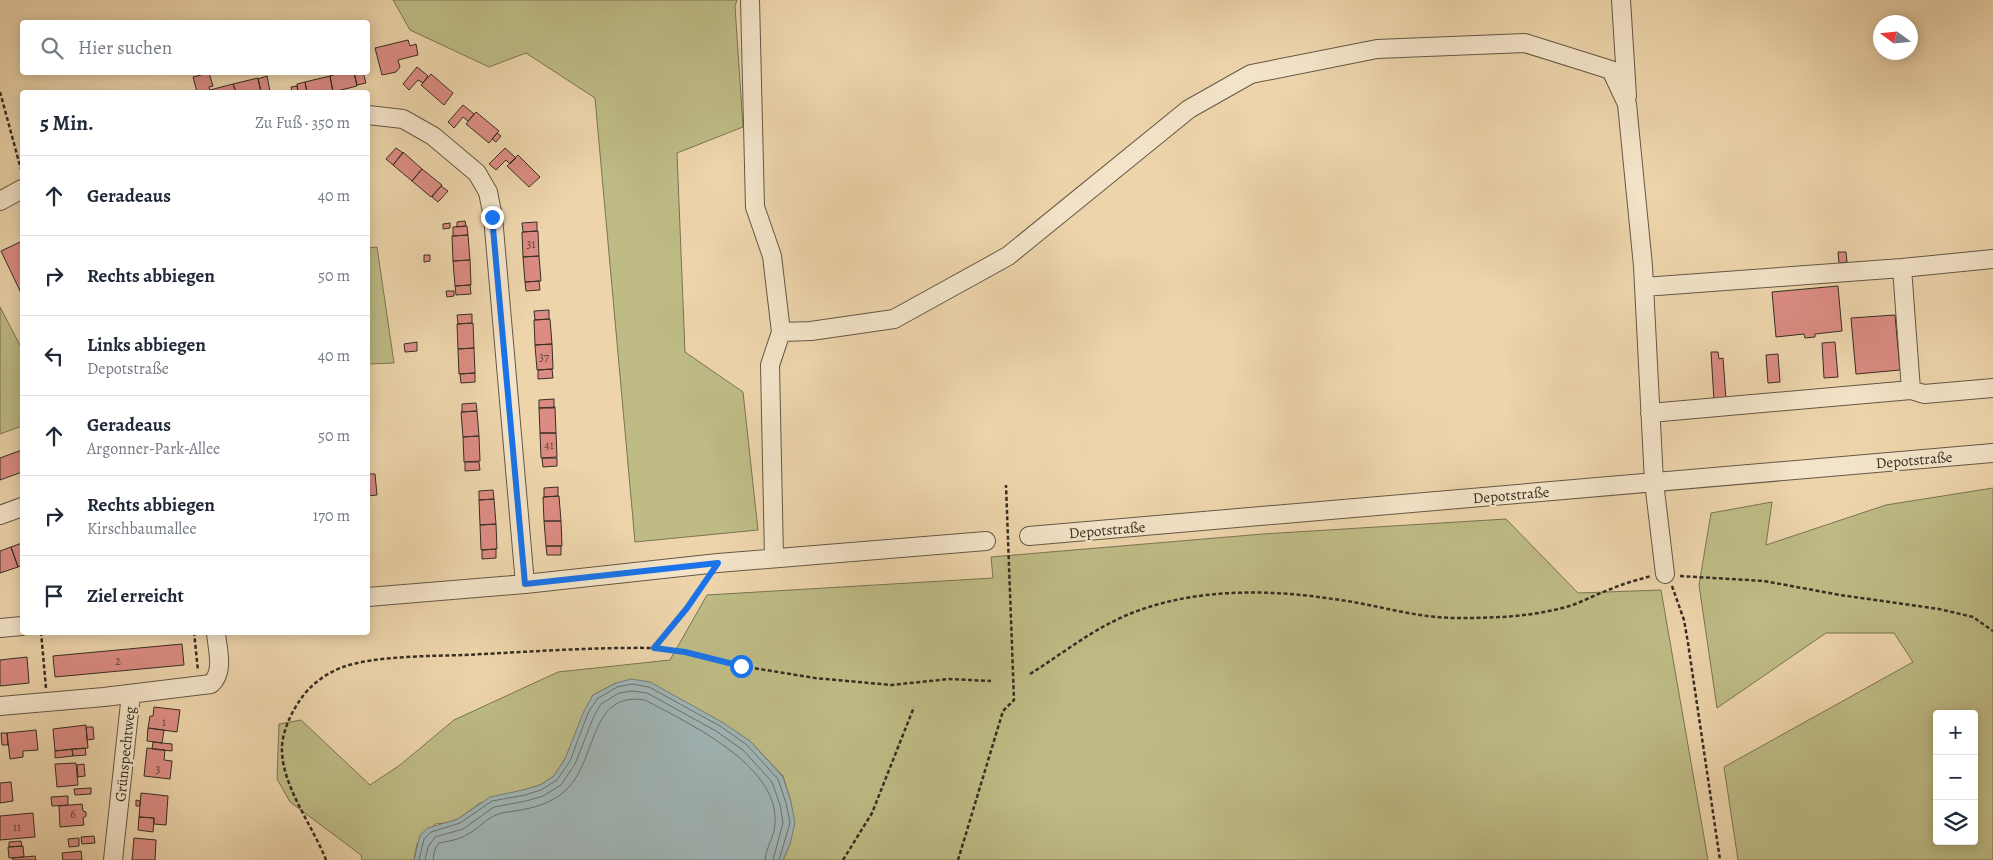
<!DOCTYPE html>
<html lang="de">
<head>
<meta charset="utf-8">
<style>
	:root { --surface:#fff; --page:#f2f2f3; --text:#1f2937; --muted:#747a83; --line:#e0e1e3 }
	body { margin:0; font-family:Alegreya,serif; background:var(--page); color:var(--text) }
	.controls { position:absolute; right:15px; bottom:15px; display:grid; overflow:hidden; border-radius:5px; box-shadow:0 2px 12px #0003 }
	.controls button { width:45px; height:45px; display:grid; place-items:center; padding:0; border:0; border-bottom:1px solid var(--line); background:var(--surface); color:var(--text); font:25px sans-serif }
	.compass { position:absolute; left:1873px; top:15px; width:45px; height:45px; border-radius:50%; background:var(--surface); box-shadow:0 2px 12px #0003; rotate:285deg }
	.stop { position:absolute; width:15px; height:15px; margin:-11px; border:4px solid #1a73e8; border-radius:50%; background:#fff }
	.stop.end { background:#1a73e8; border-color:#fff; box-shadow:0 1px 5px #0008 }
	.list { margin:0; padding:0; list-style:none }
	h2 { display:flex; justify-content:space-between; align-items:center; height:65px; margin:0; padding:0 20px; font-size:21px }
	h2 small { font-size:16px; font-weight:400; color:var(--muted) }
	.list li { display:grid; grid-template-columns:32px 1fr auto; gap:15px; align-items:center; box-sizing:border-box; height:80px; padding:0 20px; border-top:1px solid var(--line) }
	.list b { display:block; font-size:19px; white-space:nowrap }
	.list p { margin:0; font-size:16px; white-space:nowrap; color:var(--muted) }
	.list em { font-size:16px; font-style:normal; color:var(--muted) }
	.icon { flex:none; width:28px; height:28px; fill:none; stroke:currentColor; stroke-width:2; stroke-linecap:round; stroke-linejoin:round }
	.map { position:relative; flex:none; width:1993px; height:860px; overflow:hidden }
	.search { position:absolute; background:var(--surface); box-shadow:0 2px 12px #0003; left:20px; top:20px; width:350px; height:55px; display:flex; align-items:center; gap:12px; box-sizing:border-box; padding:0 18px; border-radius:5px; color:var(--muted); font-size:19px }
	.panel { position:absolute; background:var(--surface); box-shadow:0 2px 12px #0003; left:20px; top:90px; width:350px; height:545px; border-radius:5px }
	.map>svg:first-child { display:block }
	.green { fill:#bebb85; stroke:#7a7454; fill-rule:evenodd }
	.water { fill:#a0b5b6; stroke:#767f7b }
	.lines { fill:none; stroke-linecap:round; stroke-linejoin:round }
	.shore { stroke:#6b726c; stroke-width:1 }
	.building { fill:#dc8c83; stroke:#362e23 }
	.minor-casing { stroke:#645845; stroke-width:20 }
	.path { stroke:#362e23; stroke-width:2.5; stroke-dasharray:4 2.5; stroke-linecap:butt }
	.minor { stroke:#f3e3c8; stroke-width:18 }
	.route { stroke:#1a73e8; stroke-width:6 }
	.labels { text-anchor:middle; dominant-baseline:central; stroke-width:4; stroke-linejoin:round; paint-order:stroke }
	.number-label { font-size:12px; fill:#60463b }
	.street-label { font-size:15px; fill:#362e23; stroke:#f3e3c8 }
</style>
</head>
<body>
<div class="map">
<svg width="1993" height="860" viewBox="0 0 1993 860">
	<rect width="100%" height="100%" fill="#edd4ab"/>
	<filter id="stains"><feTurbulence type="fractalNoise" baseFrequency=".004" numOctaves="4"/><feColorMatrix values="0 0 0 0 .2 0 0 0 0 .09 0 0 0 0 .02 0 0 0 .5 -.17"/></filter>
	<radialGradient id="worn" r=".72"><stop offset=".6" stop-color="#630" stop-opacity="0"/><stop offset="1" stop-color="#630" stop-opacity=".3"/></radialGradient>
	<path class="green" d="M393,0H737L735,6L743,127L677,153L685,352L743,392L758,530L635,542L595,98L526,53L489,67L410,30Z
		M377,247L394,363L368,364V248Z
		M0,307L22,349V426L0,434Z
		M1993,488V860H1738L1724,767L1913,662L1894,633H1826L1717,708L1699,585L1711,513L1772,502L1766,545L1886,505ZM1937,714H1974V841H1937Z
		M1506,519L1578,593L1661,590L1708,860H783L790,844L791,802L783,776L750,741L616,683L593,695L565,759L554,776L540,785L480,803L458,819L446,823L435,824L417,844L414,860H362L361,855L290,802L277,779L279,724L301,720L370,785L400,765L454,720L558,672L670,660L707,595L993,578L991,557L1263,534Z"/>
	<path class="water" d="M631,679L650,682L722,722L750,741L783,777L791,802L795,823L790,844L783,860H414L420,835L428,828L458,819L490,797L523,790L540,785L554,776L565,759L584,711L593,695L616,683Z"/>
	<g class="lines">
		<path class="shore" d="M419,860L424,839L431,832L460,823L492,801L525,795L541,790L557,780L570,761L588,713L597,699L617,687L632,684L649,687L720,726L747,745L778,779L786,803L790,823L779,860
			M425,860L428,847L435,837L463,829L494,807L526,801L543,796L561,785L575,764L594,716L601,704L619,693L632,691L647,693L716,731L743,750L772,782L780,805L783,823L773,860
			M433,860L435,849L439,843C449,841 459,840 468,834C478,829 486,819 496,815C502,812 509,812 515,811C534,808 553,803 567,789C598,758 589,691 645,700C688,723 779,765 775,823C775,836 766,847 765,860"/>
	</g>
	<path class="building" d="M408,40L410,46L416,44L418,55L398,60L400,67L396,72L382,75L375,48Z
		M417,67L428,76L423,83L418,80L409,90L403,84Z
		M344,72H354L357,86L333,92L330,76Z
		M354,72H363L366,83L357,85Z
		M209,73L213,86L209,87L210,90L233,84L236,92H197L193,77Z
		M431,74L453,93L444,105L421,85Z
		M267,76L270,91L261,92L258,79Z
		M330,76L333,92H307L305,82Z
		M258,78L261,92H236L233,84Z
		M305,82L307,92H298L297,84Z
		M297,86L298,92H292L291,87Z
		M463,105L474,114L468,121L463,117L454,128L448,122Z
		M476,112L499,131L489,143L466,124Z
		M497,133L501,136L496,142L492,139Z
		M396,148L403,153L393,165L386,159Z
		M505,148L516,158L510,164L506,160L496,170L489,164Z
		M403,152L422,169L412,181L393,165Z
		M518,155L540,177L529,187L507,166Z
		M422,169L442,185L431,197L412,181Z
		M441,186L448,191L438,202L432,197Z
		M465,221L466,226L457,227V222Z
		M537,222V231L523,232L522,223Z
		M450,223V228L443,229V224Z
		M467,226L468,235L453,236V227Z
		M538,231L539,256L523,257L522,232Z
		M468,235L470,260L453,261L452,236Z
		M20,242L22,247V295L1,251Z
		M1838,252H1846L1847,262L1839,263Z
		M424,255H430V261L424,262Z
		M539,256L541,281L525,282L523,257Z
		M470,260L471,285L455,286L453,261Z
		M539,281L540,290L526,291L525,282Z
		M470,285L471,294L456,295L455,286Z
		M1838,286L1842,331L1815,334V337L1805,338L1804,334L1776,337L1772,292Z
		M446,291H454V296L447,297Z
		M549,310V319L535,320L534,311Z
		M472,314V323L458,324L457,315Z
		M1895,315L1900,370L1856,374L1851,318Z
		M550,319L552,344L535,345L534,320Z
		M473,323L474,348L458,349L457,324Z
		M417,342V351L405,352L404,344Z
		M1835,342L1838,377L1824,378L1822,343Z
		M552,344L553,369L537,370L535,345Z
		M474,348L475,373L459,374L458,349Z
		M1711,352H1718L1719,359L1723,358L1726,400L1714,401Z
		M1778,354L1780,382L1768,383L1766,355Z
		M552,369L553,378L538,379V370Z
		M475,373V382L461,383L460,374Z
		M554,399V408H539V400Z
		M476,403L477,411L462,412V404Z
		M555,407L556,433H540L539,408Z
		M477,411L479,436L463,437L461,412Z
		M540,433H556L557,457L541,458Z
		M479,436L480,461L464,462L463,437Z
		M22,450V472L0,480V458Z
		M542,458H557V466L543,467Z
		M465,462H479L480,470L465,471Z
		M368,474H375L377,495L368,496Z
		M558,487V496L544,497V488Z
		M493,490L494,499L479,500V491Z
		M559,496L561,521H544L543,497Z
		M494,499L496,524L480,525L479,500Z
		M544,521H561L562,546H546Z
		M496,524L497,549L481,550L480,525Z
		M22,543V565L18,567L11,547Z
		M546,546H561V555H547Z
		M11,547L18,567L0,573V551Z
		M496,549V558L482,559V550Z
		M182,644L184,665L55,677L53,656Z
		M27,657L29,683L0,686V660Z
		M154,707L180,710L177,732L148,728L150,716H153Z
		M86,725L88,748L55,751L53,729Z
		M86,727H93L94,739L87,740Z
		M148,728L164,730L162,743L147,741Z
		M36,730L38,750L23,751V757L10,759L7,733Z
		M1,733H7L8,745H2Z
		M153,742L172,744V751L152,749Z
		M85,748L86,755L73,756L72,749Z
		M147,748L165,750L164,760L172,761L170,779L144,776Z
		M72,749L73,756L55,758V751Z
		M76,763L78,785L57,787L55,764Z
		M84,764L85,776L78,777L77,765Z
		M11,782L13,801L0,803V783Z
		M91,788V794L75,795L74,789Z
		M141,793L168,796L166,825L154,824V818L139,817Z
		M68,796V805L52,806L51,797Z
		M136,800L140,801V806H136Z
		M82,804L83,811L86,812V816L83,818L84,825L60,827L59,806Z
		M33,813L35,837L0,840V816Z
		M139,817L154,818L153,832L138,830Z
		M94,836L95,843L82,844L81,837Z
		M79,838V846L69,847L68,839Z
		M134,838L156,840L155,860H132Z
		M21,841L22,846L9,847V842Z
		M23,846L24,857L9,858L8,847Z
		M81,851L82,860H63L62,853Z
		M35,856L36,860H13L12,858Z"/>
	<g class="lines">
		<g class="minor-casing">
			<path id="minor" d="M750,0L755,207L772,256L781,332
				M1621,0L1627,96
				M368,115L403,119L433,136L477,173L488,192L493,217L525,584
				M0,201L22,189
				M1644,287L1902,268L1993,259
				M1911,390L1924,394L1993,388
				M1650,413L1911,390L1902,268
				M0,515L22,507
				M1029,536L1993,453
				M774,558L770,365L781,332L811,331L894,319L1008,256L1189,109L1251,74L1377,49L1525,43L1611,70L1627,104L1643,266L1654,482L1665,574
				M368,597L525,584L718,563L986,541
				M0,628L22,626
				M0,706L104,697L211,684C225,671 217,649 216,632
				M113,860L131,694"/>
		</g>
		<path class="path" d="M0,92L22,173
			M1680,576L1764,581L1840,595L1939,609L1973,617L1993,631
			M1672,586L1684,620L1688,643L1720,860
			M41,632L46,688
			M194,632L198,671
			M654,648L687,608L706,580
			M1030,674C1057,657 1083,637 1110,623C1177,588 1261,588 1333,599C1375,604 1414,618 1457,618C1493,618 1530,617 1566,607C1581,603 1596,594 1611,589C1624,583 1638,580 1651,576
			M326,860C313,826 281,785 282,748C282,728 297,700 311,687C320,678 332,671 343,667C374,656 430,656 464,655C527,652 591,647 654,648L685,653L741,666L815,678L891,685L949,679L991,681
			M843,860L872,813L914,707
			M958,860L1003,711L1014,700L1006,485"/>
		<use href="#minor" class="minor"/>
	</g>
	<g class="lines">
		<path class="route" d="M492,217L525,584L718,563L687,608L654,648L685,652L741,666"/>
	</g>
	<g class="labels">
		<g class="number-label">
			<text x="531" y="244">31</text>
			<text x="544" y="357">37</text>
			<text x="549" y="445">41</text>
			<text x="118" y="661">2</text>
			<text x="164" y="722">1</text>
			<text x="158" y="769">3</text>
			<text x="73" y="814">6</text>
			<text x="17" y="827">11</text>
		</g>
		<g class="street-label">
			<text transform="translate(1914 460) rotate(-5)">Depotstraße</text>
			<text transform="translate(1511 495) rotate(-5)">Depotstraße</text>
			<text transform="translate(1107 530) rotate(-5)">Depotstraße</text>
			<text transform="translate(125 754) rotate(-84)">Grünspechtweg</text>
		</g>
	</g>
	<rect width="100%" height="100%" filter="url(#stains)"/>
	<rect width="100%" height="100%" fill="url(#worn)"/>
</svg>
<div class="controls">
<button>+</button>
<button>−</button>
<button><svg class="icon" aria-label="layers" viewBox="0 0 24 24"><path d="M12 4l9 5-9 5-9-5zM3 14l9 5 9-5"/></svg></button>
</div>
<svg class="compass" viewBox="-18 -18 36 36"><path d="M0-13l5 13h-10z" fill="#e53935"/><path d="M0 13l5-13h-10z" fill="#747a83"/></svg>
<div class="stop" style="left:741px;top:666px"></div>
<div class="stop end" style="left:492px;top:217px"></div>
<div class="search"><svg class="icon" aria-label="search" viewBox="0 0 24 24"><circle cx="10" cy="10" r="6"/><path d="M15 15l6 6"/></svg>Hier suchen</div>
<section class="panel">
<h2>5 Min.<small>Zu Fuß · 350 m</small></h2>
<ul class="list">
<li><svg class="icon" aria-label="ahead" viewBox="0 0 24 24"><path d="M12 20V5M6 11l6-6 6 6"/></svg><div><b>Geradeaus</b></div><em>40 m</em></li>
<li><svg class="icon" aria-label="right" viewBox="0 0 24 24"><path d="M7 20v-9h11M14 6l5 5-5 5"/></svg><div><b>Rechts abbiegen</b></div><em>50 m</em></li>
<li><svg class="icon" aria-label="left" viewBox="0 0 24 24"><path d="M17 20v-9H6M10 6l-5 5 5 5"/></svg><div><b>Links abbiegen</b><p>Depotstraße</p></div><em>40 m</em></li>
<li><svg class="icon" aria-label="ahead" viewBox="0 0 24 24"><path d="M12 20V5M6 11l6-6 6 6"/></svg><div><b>Geradeaus</b><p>Argonner-Park-Allee</p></div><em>50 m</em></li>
<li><svg class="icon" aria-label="right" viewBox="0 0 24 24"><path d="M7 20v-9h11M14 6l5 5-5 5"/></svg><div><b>Rechts abbiegen</b><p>Kirschbaumallee</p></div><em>170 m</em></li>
<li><svg class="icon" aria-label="arrive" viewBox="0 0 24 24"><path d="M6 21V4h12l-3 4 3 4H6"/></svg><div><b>Ziel erreicht</b></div></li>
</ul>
</section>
</div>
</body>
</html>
